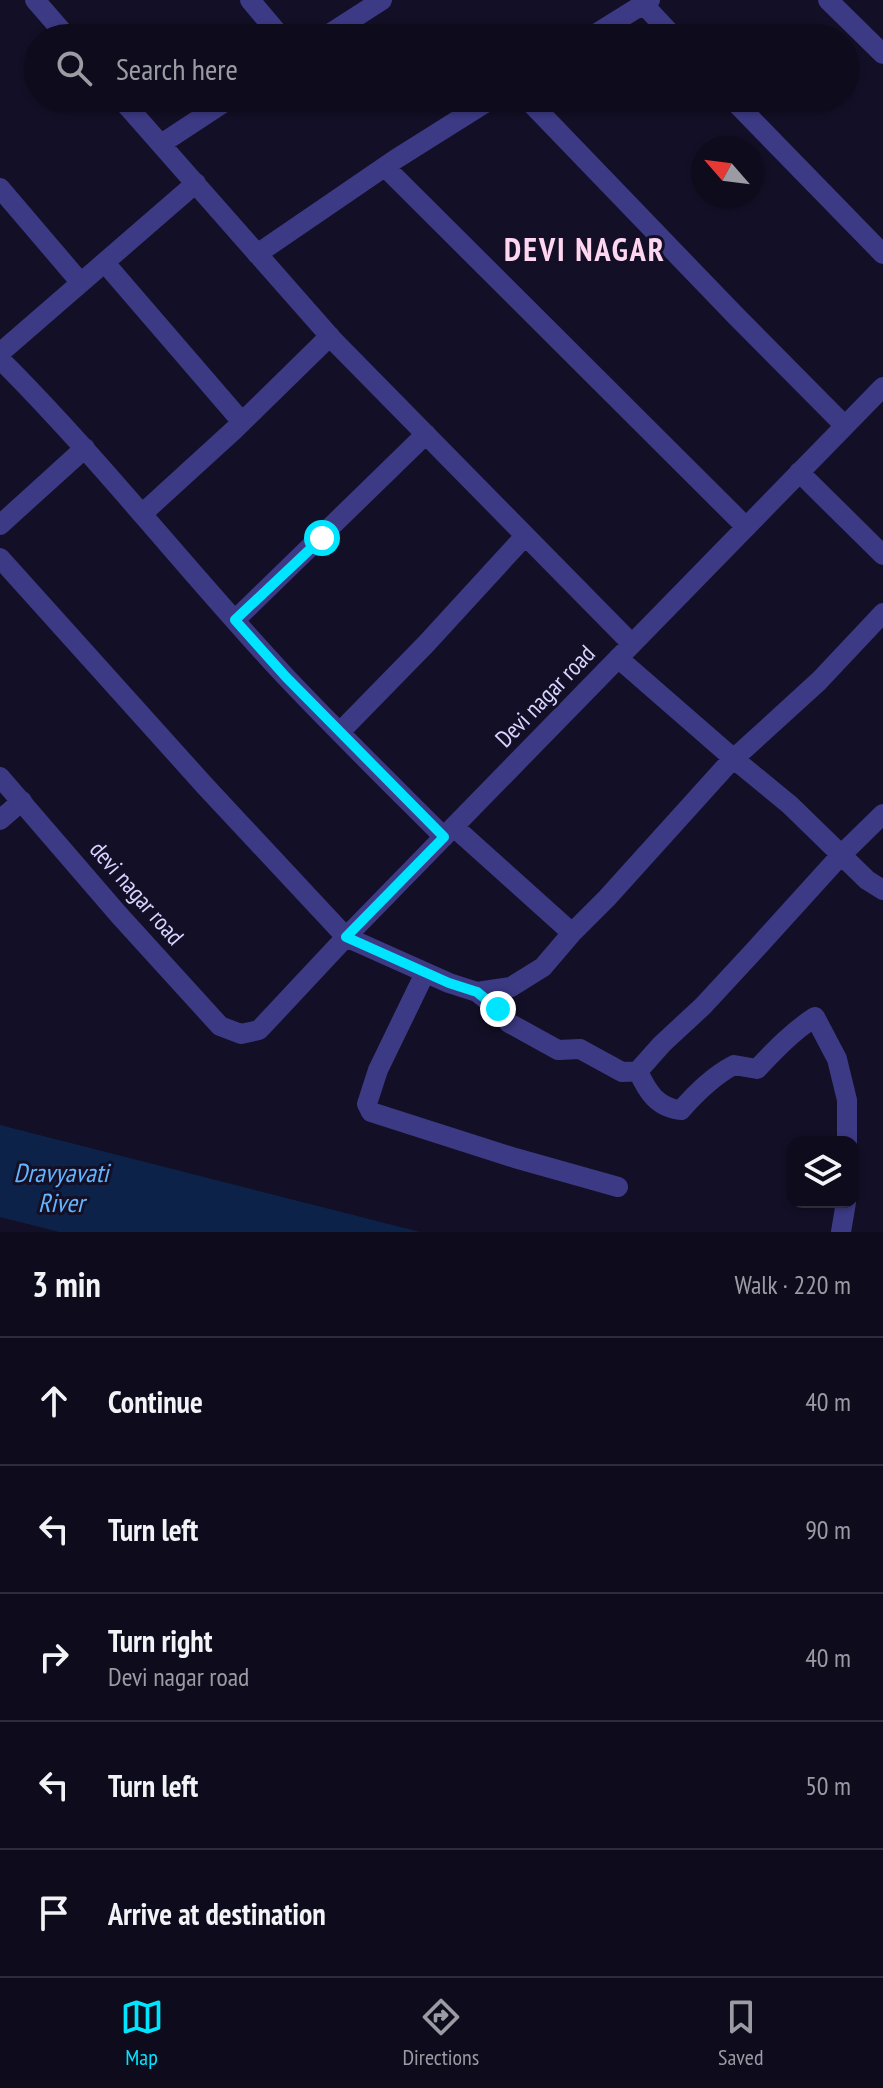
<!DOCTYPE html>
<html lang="en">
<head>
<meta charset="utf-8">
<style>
	:root { --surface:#0e0b1c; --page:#1c1929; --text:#f1f3f6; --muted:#9b9ba3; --line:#2e2b3b; --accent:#00e5ff }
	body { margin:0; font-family:"PT Sans Narrow",sans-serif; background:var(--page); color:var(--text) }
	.controls { position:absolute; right:24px; bottom:24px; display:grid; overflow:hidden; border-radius:16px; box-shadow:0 2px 6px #0004 }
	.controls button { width:72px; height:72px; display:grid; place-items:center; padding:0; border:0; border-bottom:2px solid var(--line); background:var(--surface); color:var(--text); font:40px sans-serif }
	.compass { position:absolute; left:691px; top:136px; width:72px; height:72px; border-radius:50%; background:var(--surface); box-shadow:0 2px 6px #0004; rotate:298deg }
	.stop { position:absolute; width:24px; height:24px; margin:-18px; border:6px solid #00e5ff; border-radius:50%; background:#fff }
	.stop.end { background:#00e5ff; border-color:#fff; box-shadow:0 2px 8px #0008 }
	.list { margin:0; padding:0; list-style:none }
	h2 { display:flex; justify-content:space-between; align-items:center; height:104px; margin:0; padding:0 32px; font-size:34px }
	h2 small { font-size:26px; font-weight:400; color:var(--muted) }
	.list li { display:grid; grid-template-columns:52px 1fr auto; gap:24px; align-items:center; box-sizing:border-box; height:128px; padding:0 32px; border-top:2px solid var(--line) }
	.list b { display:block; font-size:30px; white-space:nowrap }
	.list p { margin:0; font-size:26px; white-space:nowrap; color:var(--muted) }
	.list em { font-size:26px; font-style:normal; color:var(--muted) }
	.icon { flex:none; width:44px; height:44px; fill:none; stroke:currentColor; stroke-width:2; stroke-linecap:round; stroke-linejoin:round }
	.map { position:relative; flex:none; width:883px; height:1232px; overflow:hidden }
	.search { position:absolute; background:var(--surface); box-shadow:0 2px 6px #0004; left:24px; right:24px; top:24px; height:88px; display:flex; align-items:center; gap:20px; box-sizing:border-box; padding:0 28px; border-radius:44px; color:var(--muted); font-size:30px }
	.sheet { height:744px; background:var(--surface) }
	nav { display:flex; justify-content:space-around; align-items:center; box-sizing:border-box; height:112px; border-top:2px solid var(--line); background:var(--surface); font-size:22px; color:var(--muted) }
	nav a { display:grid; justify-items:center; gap:4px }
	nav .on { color:var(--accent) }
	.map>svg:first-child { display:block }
	.water { fill:#0c2248 }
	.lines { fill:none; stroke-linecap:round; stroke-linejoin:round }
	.street { stroke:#3d3a85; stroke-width:20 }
	.route { stroke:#00e5ff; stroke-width:10 }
	.labels { text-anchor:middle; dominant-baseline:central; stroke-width:6; stroke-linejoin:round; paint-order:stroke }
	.street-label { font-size:24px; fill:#d9d4ff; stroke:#130f26 }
	.water-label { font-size:26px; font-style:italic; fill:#62b6ff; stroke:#130f26 }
	.district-label { font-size:32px; font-weight:bold; letter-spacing:2px; fill:#ffd6f0; stroke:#130f26 }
</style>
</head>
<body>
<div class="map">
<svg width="883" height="1232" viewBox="0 0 883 1232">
	<rect width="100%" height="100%" fill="#130f26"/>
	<path class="water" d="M0,1125L420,1232H59L0,1217Z"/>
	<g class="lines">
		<path class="street" d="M35,0L68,38
			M250,0L282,38
			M828,0L883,54
			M643,4L675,38
			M323,38L382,0
			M589,38L650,0
			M120,98L334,341L632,644
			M526,98L736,316L845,426
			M731,98L883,254
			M161,144L231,98
			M385,167L746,527
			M0,188L81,283
			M257,254L396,159L493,98
			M105,263L242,422
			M0,353L196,183
			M0,359C101,460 188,572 285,676C337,731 391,784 444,837
			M799,472L883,555
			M142,514L234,430L330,336
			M0,525L85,448
			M0,558L206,787L346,937L449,983L477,992L511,987L543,967L572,933L607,898L728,764L819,681L883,613
			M235,620L426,434
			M618,658L734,759L790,805L867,880L883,890
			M340,732L426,644L525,536
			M0,777L119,915L220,1026L241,1034L259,1030L346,937L883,387
			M0,820L22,801
			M454,827L572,933
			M425,973L378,1070L367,1104L371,1112L515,1158L618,1187
			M477,992L498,1009L509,1023L558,1050L580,1049L622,1072L638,1071L662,1044L703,1006L753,952L841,855L883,814
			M638,1071C647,1091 657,1108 681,1110C697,1092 713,1076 734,1065L757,1069C775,1050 793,1031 815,1017L837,1059L847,1100V1142
			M841,1232L846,1202"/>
	</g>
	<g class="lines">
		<path class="route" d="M322,538L235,620L286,677L444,837L346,937L449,983L477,992L498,1009"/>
	</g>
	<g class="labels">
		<g class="street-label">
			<text transform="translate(545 696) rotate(-46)">Devi nagar road</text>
			<text transform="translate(137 893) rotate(49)">devi nagar road</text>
		</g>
		<g class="water-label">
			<text x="61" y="1172">Dravyavati<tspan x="61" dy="30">River</tspan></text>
		</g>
		<g class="district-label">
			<text x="585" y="249">DEVI NAGAR</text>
		</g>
	</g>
</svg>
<div class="controls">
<button><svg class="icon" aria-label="layers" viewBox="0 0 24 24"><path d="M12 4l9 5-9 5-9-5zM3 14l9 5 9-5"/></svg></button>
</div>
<svg class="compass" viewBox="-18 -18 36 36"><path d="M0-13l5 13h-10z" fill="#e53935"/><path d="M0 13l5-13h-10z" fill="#9b9ba3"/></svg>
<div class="stop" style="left:322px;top:538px"></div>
<div class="stop end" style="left:498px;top:1009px"></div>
<div class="search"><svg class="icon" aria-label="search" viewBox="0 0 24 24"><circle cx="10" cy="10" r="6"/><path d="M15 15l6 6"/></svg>Search here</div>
</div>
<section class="sheet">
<h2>3 min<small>Walk · 220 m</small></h2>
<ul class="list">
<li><svg class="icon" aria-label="ahead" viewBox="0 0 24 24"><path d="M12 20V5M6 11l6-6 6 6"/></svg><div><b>Continue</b></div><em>40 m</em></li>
<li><svg class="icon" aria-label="left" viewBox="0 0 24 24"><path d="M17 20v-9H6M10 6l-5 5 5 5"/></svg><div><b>Turn left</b></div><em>90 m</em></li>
<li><svg class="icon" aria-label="right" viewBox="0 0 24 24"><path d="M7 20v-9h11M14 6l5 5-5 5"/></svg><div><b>Turn right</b><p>Devi nagar road</p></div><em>40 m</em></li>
<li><svg class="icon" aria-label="left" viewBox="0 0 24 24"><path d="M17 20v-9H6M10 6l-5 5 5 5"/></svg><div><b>Turn left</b></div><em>50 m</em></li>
<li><svg class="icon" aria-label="arrive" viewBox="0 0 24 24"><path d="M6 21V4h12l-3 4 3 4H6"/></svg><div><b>Arrive at destination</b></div></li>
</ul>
</section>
<nav>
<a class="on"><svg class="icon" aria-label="map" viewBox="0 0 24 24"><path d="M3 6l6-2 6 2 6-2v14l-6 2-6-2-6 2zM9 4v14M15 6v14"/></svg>Map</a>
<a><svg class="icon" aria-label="directions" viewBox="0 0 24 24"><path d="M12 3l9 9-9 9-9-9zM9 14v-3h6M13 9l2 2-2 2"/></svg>Directions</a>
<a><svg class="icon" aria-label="saved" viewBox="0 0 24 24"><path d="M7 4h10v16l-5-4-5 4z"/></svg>Saved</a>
</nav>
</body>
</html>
